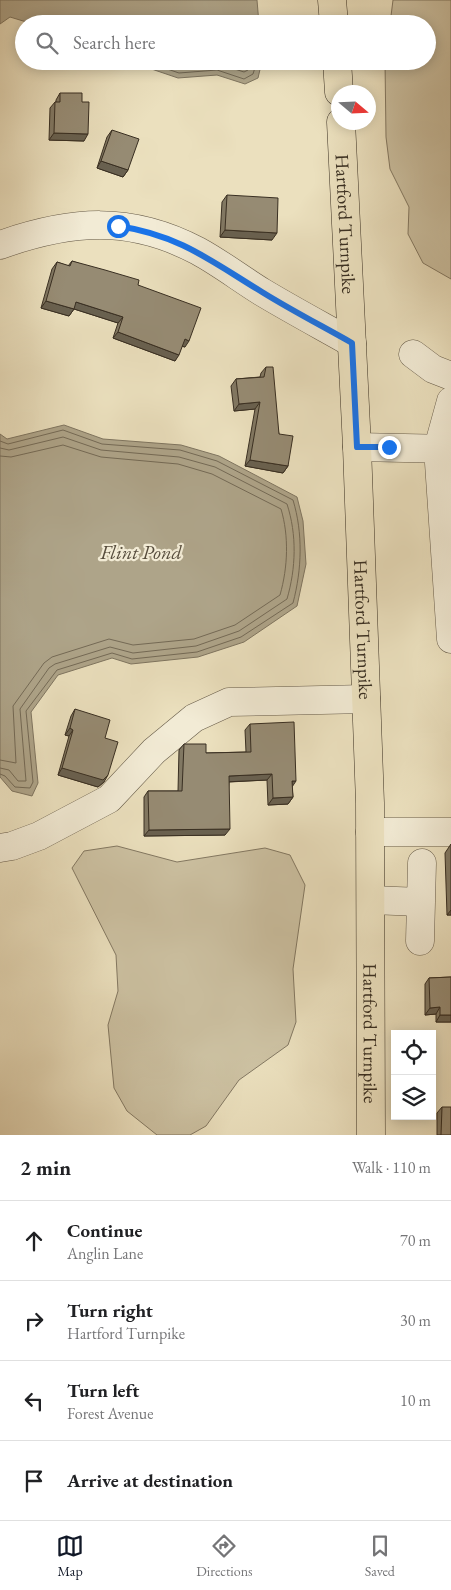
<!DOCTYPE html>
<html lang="en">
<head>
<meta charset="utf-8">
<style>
	:root { --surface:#fff; --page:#f2f2f2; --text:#202124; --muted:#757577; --line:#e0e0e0; --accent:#111827 }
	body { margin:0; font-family:"EB Garamond",serif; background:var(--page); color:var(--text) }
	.controls { position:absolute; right:15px; bottom:15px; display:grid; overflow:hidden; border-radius:0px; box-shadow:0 2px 12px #0003 }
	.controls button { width:45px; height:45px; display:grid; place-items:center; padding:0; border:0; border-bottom:1px solid var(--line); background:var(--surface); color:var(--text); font:25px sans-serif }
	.compass { position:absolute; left:331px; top:85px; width:45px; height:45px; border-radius:50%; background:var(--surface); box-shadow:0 2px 12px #0003; rotate:109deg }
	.stop { position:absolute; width:15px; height:15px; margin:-11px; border:4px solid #1a73e8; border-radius:50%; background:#fff }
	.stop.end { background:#1a73e8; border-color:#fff; box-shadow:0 1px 5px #0008 }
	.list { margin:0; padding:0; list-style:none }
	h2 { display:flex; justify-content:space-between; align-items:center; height:65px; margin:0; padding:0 20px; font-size:21px }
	h2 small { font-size:16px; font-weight:400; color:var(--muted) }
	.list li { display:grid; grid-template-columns:32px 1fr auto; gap:15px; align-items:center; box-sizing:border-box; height:80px; padding:0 20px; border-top:1px solid var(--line) }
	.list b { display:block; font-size:19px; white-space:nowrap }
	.list p { margin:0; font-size:16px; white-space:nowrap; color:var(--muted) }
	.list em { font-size:16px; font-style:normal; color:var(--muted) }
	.icon { flex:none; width:28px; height:28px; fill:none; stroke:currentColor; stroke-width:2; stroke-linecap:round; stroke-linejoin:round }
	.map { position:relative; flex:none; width:451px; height:1135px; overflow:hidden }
	.search { position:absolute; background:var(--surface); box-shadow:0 2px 12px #0003; left:15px; right:15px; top:15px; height:55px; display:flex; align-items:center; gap:12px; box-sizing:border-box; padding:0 18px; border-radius:28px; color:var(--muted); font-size:19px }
	.sheet { height:385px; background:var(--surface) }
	nav { display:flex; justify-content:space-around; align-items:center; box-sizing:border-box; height:70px; border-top:1px solid var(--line); background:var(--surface); font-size:14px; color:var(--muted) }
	nav a { display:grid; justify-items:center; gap:2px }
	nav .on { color:var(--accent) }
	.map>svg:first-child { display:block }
	.green { fill:#cdc2a3; stroke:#837862 }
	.water { fill:#aea489; stroke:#7f7560 }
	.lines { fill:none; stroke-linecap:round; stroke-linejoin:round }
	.shore { stroke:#746a56; stroke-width:1 }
	.minor-casing { stroke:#665b49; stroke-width:29 }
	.major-casing { stroke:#392f22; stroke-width:29 }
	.minor { stroke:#f2ebd5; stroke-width:28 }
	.major { stroke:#ebe0be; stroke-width:28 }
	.wall { fill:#817863; stroke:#392f22 }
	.shaded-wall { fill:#696150; stroke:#392f22 }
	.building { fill:#968b73; stroke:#392f22 }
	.route { stroke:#1a73e8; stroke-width:6 }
	.labels { text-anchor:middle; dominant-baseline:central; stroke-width:4.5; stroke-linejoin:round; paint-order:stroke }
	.street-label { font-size:19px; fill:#392f22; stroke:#f2ebd5 }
	.water-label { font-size:20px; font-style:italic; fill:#564c3c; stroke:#f2ebd5 }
</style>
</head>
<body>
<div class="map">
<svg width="451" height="1135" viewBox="0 0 451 1135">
	<rect width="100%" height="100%" fill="#ebe0be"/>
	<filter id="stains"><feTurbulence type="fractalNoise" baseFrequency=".004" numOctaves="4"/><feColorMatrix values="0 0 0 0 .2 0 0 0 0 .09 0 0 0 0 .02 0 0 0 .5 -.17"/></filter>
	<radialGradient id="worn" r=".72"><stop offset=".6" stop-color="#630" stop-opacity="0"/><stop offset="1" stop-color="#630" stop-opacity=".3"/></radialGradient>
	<path class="green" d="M393,0H451V279L423,263L408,234L409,207L390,169L386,137L385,61H427V24H390Z
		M117,846L177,862L265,848L290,855L305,885L293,969L296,1022L288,1045L239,1080L206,1126L190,1135H157L127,1111L114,1088L108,1025L118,991L116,955L72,868L84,851Z"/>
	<path class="water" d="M0,0H257L259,24H33L10,17L0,24Z
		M128,61H262L258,78L245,84L217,75L178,78Z
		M64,425L103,439L181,445L219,456L297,497L303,521L306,564L297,606L244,642L198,657L131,664L112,658L58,675L31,712L38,783L32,796L12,791L0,777V434L7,439Z"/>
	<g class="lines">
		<path class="shore" d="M144,61L179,73L217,70L244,79L253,74L257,61
			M163,61L180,67L219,64L244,72L248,70L250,61
			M0,441L8,444L63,430L102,444L180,450L217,461L293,500C303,533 302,569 293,603L241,637L197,652L132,659L112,653L57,670L26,711L33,782L30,788L15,787L5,776L0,774
			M0,448L9,450L63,437L101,450L179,457L215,467L287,504C297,535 296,568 287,599L239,631L196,646L133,653L110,647L55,664L49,668L20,709L26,781H18L9,770L0,768
			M0,456L11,457L63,445L101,457L178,464L212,474L281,509C289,536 288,567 280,595L235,625L194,639L133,645L109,639L52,657L44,663L13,706L16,763L0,760"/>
		<g class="minor-casing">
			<path id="minor" d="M0,245C71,220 130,215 198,251C220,263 241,279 262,292C292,310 322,326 352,343
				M413,354L433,369L451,376
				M451,401L438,448L451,639
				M357,447L451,449
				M370,832H451
				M0,848L12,846L39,836L109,799L154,751L194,718L229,702L366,699
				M371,900L421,902
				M420,941L422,863"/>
		</g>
		<g class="major-casing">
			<g id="major">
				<path d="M332,0L334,24"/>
				<path d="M337,61L339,92"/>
				<path id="s1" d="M341,122L357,447L370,803L371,1135"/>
			</g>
		</g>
		<use href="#minor" class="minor"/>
		<use href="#major" class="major"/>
	</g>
	<path class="wall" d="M60,93L84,141L49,140L50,108L55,102H56V100Z
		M112,130L128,170L123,177L97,168L107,137Z
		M227,195L272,240L220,237L222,202Z
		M72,261L138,285L185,347L182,346L175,361L113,338L118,323L74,309L69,316L41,308L52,269L57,262L68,266Z
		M266,367L279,434L288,466L283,473L245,466L255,409L234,411L231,386L236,379L260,377L261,373Z
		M75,709L105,738L104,782L98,787L58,775L69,736L65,735L71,716Z
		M250,724L292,787L293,797L288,804L268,805L267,780L229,782L225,835L144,836V797L148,791H178L179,750L184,744L206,753L246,752L245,730Z
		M451,844V915H447L445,853Z
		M451,977V1022H436V1014L425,1015V984L429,978Z
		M442,1107L451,1135H437V1113Z"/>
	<path class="shaded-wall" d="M54,133L88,134L84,141L49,140Z
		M101,161L128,170L123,177L97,168Z
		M225,230L277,233L272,240L220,237Z
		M46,301L74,309L69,316L41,308Z
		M76,302L123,317L118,323L71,308Z
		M118,332L179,355L175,361L113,338Z
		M185,339L189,341L185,347L180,346Z
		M260,402L255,409L234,411L239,404Z
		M250,460L288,466L283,473L245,466Z
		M70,728L73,730L69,736L65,735Z
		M62,768L108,775L104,782L98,787L58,775Z
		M272,774L267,780L224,782L229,776Z
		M292,781H296L292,787Z
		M293,797L288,804L268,805L273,798Z
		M230,829L225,835L144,836L149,830Z
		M451,910V915H447Z
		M440,1007L436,1014L425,1015L430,1008Z
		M440,1015H451V1022H436Z"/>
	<path class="building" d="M60,93H82V102H89L88,134L54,133L55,102H60Z
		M112,130L139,139L128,170L101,161Z
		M227,195L278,198L277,233L225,230Z
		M72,261L105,270L139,280L138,285L201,308L189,341L185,339L179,355L118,332L123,317L76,302L74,309L46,301L57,262L70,266Z
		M266,367H273L279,434L293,436L288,466L250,460L260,402L239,404L236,379L264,377Z
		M75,709L110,720L105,738L118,742L108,775L103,780L62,768L73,730L70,728Z
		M294,722L296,781H292L293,797L273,798L272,774L229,776L230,829L149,830L148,791H182L184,744H206V753L251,752L250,724Z
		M451,977V1015H440V1007L430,1008L429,978Z
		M442,1107H451V1135H441Z"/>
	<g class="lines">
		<path class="route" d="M118,226C179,235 211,261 262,292C291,310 322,326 352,343L357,447H389"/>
	</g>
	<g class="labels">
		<g class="street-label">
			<text stroke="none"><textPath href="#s1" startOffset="102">Hartford Turnpike</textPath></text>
			<text stroke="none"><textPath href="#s1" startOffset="508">Hartford Turnpike</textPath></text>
			<text stroke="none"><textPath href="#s1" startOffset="912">Hartford Turnpike</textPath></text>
		</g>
		<g class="water-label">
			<text x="141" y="552">Flint Pond</text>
		</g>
	</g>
	<rect width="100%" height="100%" filter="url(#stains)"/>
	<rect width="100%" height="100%" fill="url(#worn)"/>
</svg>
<div class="controls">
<button><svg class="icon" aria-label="locate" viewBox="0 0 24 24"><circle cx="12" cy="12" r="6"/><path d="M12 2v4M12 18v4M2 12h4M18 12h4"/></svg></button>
<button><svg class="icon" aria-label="layers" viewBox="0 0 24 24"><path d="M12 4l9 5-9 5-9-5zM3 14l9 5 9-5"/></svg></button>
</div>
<svg class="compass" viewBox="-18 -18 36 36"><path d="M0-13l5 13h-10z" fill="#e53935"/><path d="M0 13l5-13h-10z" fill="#757577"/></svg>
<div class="stop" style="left:118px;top:226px"></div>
<div class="stop end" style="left:389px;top:447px"></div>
<div class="search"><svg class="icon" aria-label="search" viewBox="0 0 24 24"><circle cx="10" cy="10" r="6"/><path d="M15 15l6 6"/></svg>Search here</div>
</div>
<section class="sheet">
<h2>2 min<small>Walk · 110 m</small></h2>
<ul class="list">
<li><svg class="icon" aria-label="ahead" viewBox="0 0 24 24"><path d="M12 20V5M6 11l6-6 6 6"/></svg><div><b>Continue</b><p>Anglin Lane</p></div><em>70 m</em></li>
<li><svg class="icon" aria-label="right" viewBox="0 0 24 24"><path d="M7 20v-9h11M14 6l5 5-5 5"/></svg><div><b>Turn right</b><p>Hartford Turnpike</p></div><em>30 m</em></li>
<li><svg class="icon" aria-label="left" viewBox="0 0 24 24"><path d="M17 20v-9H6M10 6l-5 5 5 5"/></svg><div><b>Turn left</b><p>Forest Avenue</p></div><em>10 m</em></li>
<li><svg class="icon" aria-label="arrive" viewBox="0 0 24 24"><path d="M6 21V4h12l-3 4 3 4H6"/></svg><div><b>Arrive at destination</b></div></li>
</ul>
</section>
<nav>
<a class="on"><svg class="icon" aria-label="map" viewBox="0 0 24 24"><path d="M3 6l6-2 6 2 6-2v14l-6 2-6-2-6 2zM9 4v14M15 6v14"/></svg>Map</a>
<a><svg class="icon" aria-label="directions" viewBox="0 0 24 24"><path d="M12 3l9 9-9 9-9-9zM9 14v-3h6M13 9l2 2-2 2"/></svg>Directions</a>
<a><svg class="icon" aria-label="saved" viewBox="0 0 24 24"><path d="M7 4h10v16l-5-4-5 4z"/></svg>Saved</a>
</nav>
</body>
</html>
